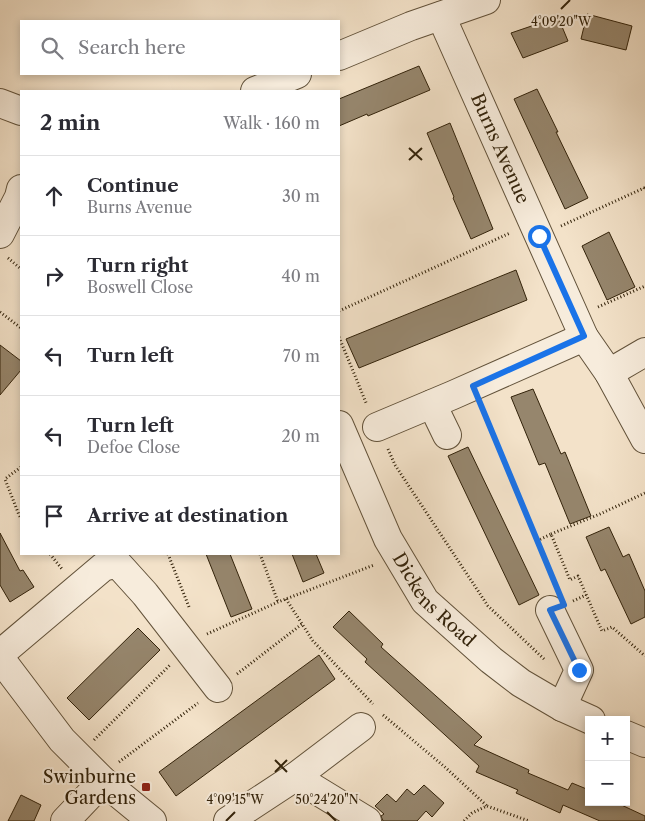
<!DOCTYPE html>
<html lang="en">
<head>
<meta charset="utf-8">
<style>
	:root { --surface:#fff; --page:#f7f7f7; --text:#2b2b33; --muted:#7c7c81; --line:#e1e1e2 }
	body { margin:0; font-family:"Libre Caslon Text",serif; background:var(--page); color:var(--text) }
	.controls { position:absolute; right:15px; bottom:15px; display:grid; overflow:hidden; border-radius:0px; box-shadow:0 2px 8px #0003 }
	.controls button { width:45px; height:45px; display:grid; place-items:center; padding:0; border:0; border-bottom:1px solid var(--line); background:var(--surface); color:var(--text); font:25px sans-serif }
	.stop { position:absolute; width:15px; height:15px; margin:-11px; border:4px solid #1a73e8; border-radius:50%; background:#fff }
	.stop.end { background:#1a73e8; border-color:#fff; box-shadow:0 1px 5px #0008 }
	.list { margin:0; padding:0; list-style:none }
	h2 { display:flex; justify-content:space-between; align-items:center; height:65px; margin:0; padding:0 20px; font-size:21px }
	h2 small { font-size:16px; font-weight:400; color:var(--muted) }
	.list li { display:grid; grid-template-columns:32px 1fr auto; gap:15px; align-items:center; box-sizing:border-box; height:80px; padding:0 20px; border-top:1px solid var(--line) }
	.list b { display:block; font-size:19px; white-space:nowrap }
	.list p { margin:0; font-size:16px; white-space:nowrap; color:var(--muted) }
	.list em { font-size:16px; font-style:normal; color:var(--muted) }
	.icon { flex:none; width:28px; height:28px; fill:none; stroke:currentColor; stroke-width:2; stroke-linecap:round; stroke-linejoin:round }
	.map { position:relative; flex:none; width:645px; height:821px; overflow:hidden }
	.search { position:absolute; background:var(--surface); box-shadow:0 2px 8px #0003; left:20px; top:20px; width:320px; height:55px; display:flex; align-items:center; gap:12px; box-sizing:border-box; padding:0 18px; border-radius:0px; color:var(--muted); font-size:19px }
	.panel { position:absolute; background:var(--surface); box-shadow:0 2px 8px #0003; left:20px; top:90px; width:320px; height:465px; border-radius:0px }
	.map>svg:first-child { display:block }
	.building { fill:#96866d; stroke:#32220a }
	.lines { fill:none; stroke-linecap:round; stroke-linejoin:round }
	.minor-casing { stroke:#62523a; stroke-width:30 }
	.path { stroke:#32220a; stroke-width:3; stroke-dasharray:1 2.5; stroke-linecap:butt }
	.minor { stroke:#f7ecdc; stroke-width:28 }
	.route { stroke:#1a73e8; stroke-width:6 }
	.ticks { fill:none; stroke:#32220a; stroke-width:2 }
	.poi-dot { fill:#8f2418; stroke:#f7ecdc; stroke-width:2 }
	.labels { text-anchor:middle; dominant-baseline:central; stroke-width:4; stroke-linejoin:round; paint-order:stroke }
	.street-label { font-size:18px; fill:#32220a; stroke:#f7ecdc }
	.poi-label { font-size:18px; fill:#32220a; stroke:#f7ecdc; text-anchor:end }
	.ticks-label { font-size:12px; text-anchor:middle; fill:#32220a; stroke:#f7ecdc; stroke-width:4; stroke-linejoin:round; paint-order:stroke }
</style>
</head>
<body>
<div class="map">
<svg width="645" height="821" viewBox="0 0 645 821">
	<rect width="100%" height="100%" fill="#f3e2c9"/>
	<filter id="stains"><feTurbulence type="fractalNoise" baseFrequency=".004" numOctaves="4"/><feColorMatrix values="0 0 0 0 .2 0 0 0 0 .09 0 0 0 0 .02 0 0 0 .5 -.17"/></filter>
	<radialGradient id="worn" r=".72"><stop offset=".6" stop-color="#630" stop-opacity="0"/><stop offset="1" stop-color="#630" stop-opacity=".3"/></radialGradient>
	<path class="building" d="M587,14L632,26L626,50L581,39Z
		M558,17L568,41L523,58L511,33Z
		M419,66L430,90L368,116L367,114L339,126V99Z
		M537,89L558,132H556L588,198L565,209L514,99Z
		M450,123L493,229L471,239L453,198L454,197L427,133Z
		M609,232L635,287L607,300L582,246Z
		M516,270L527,300L359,368L346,339Z
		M0,345L21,361V370L0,395Z
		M533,389L561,454L565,452L591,516L570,524L545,463L539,465L511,397Z
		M468,447L539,595L519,605L448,456Z
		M609,527L623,557L629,554L645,591V617L631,624L605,569L601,571L586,537Z
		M0,533L20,571L23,570L34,587L10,602L0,585Z
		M206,554H230L252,609L231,617Z
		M292,554H316L324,573L303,582Z
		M349,611L383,644L381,647L482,737L474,745L529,770L528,773L568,790L572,783L589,790V802H615L645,816V821H600L563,805L560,813L516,793L518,790L476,772L479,766L365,662L367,659L333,627Z
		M138,628L160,650L89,720L67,698Z
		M319,655L335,679L176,796L159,772Z
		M424,785L444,803L432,817L426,811L417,821H383L381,816L384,814L375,806L387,794L396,802L407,789L414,795Z
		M21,795L41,805L34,821H8Z"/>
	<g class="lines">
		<g class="minor-casing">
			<g id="minor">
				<path id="s1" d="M441,16L584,337L609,373L645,439"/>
				<path d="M339,56L411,26L486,0"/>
				<path d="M255,91L297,74"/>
				<path d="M0,103L21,111"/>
				<path d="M0,234L19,197L21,189"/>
				<path d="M609,373L645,352"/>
				<path d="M432,404L447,435"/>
				<path id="s2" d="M339,425L388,539L425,601L491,660L521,683L562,707L591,720"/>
				<path d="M377,427L453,395L584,337"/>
				<path d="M550,610L579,670L562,707"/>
				<path d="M0,654L103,567L117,563L145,594L218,688"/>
				<path d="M0,658L62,740L103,781L152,821"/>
				<path d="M626,735L645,743"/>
				<path d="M295,777L367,821"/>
				<path d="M65,821L103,781"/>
				<path d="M228,821L295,777L361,727"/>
			</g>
		</g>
		<path class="path" d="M561,226L644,188L645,191
			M8,258L21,269
			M598,307L645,286
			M339,311L510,233
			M0,312L21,328
			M339,337L367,405
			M482,409L556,586
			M388,449L395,465L488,606L544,659
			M21,467L5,479L19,515L21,518
			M551,534L600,514L645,493
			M537,541L551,534L570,580L578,576L602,631L612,627L645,656
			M50,554L62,569
			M168,554L189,607
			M260,554L278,602
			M286,599L313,641L373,704
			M573,601L586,595
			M207,634L278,602L374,565
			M237,674L302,624
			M383,715L446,768L487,806
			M94,740L170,665
			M119,762L198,703
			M464,821L472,813L487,806L529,821"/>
		<use href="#minor" class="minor"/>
	</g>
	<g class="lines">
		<path class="route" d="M539,236L584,336L473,386L564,605L550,610L579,670"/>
	</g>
	<path class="ticks" d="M561,9L570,0M409,148L422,160M409,160L422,148M275,760L287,772M275,772L287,760M327,812L336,821M226,821L235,812"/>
	<rect class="poi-dot" x="141" y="782" width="10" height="10" rx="2.5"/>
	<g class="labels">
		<g class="street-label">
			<text stroke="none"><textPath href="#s1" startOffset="145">Burns Avenue</textPath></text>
			<text stroke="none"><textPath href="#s2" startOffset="201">Dickens Road</textPath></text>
		</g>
		<g class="poi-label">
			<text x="136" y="777">Swinburne<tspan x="136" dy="21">Gardens</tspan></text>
		</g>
	</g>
	<g class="ticks-label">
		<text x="561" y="26">4°09'20"W</text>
		<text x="235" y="804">4°09'15"W</text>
		<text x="327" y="804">50°24'20"N</text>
	</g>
	<rect width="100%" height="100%" filter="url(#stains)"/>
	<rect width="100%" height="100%" fill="url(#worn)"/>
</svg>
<div class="controls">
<button>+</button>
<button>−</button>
</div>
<div class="stop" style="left:539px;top:236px"></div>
<div class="stop end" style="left:579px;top:670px"></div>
<div class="search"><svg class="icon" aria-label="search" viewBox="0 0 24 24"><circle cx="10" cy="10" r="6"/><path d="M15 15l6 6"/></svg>Search here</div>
<section class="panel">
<h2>2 min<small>Walk · 160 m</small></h2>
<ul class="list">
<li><svg class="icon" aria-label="ahead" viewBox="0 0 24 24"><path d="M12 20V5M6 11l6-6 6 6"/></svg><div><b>Continue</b><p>Burns Avenue</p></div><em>30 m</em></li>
<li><svg class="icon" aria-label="right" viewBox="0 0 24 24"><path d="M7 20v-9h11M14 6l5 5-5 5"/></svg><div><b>Turn right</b><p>Boswell Close</p></div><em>40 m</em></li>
<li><svg class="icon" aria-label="left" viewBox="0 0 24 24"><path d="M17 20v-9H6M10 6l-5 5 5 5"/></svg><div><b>Turn left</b></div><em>70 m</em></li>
<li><svg class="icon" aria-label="left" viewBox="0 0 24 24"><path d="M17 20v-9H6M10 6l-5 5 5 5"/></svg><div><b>Turn left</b><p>Defoe Close</p></div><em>20 m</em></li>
<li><svg class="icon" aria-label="arrive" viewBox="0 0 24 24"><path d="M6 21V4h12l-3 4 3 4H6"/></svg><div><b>Arrive at destination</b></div></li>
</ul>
</section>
</div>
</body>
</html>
